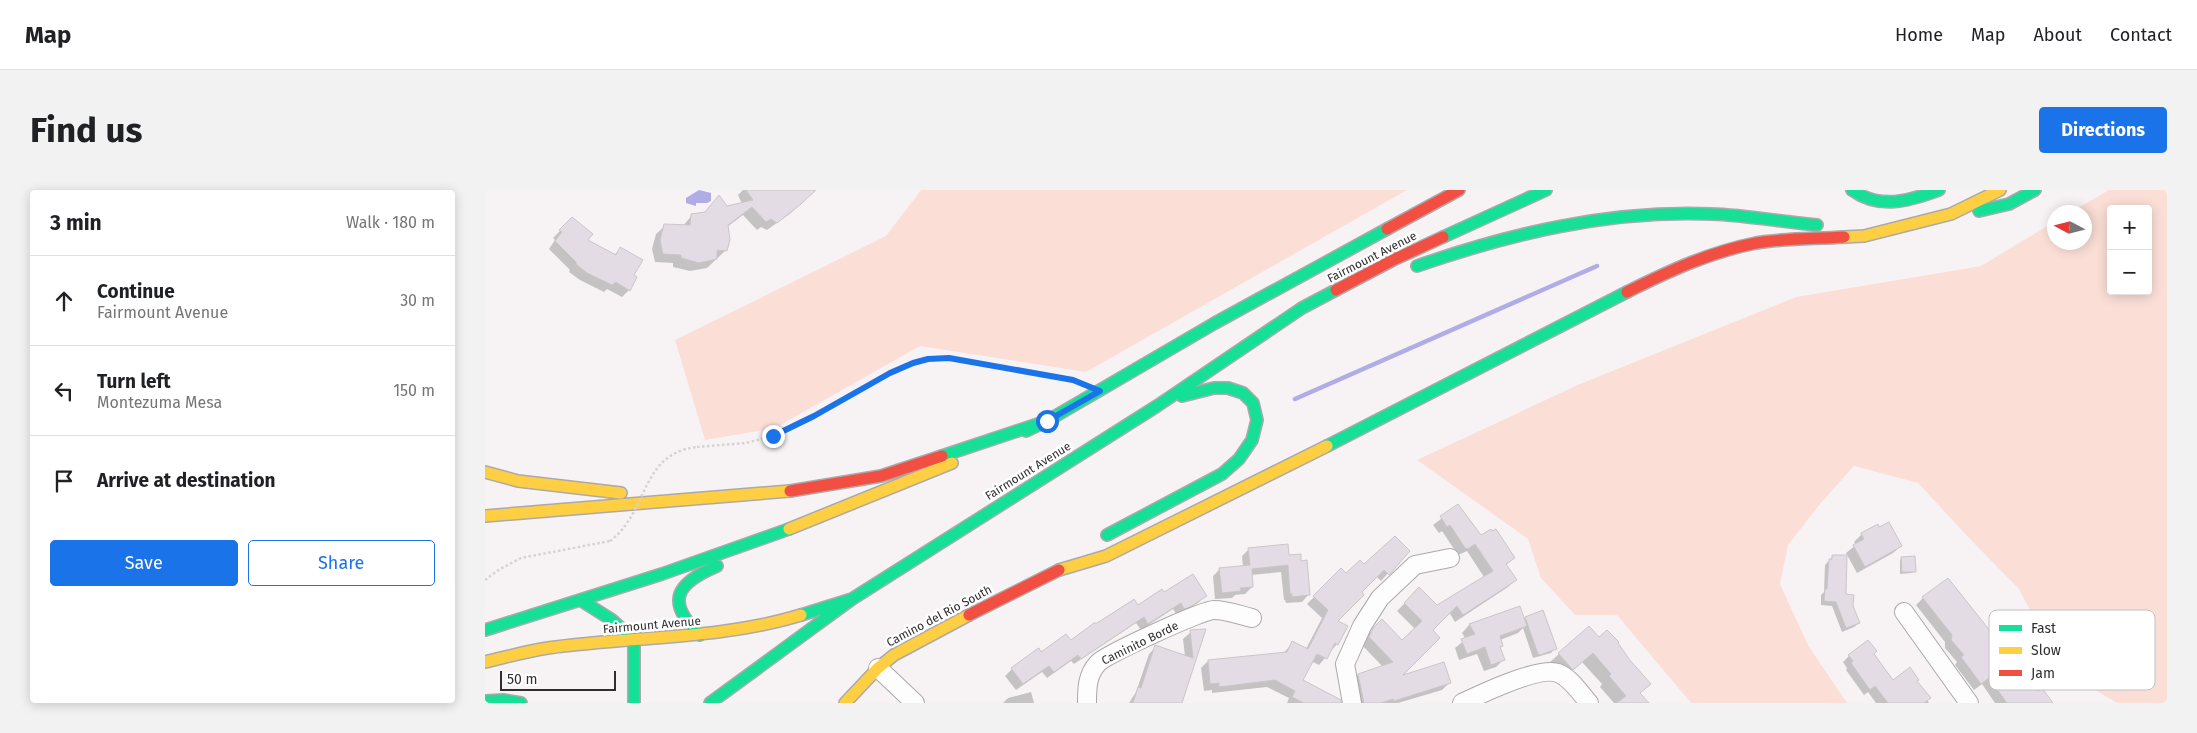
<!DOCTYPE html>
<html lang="en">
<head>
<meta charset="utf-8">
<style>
	:root { --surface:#fff; --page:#f2f2f2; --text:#202124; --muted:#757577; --line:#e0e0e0; --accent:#1a73e8 }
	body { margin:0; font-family:"Fira Sans",sans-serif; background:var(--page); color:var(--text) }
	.controls { position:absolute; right:15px; top:15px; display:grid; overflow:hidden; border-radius:5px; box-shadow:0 2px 12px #0003 }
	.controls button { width:45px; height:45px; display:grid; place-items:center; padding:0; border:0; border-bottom:1px solid var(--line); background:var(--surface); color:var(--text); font:25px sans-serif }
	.compass { position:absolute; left:1562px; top:15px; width:45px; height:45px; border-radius:50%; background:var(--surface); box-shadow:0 2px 12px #0003; rotate:277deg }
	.scale { position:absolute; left:15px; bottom:12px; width:116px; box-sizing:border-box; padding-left:5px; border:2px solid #302e2f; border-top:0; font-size:14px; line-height:18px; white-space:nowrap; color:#302e2f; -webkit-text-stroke:4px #fff; paint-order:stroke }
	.stop { position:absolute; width:15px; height:15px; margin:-11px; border:4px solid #1a73e8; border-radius:50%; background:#fff }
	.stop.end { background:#1a73e8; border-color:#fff; box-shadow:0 1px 5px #0008 }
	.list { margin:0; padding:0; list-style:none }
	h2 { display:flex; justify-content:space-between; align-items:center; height:65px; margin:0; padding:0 20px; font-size:21px }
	h2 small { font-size:16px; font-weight:400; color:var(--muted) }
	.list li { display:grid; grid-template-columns:32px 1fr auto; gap:15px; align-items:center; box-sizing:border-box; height:90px; padding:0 20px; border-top:1px solid var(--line) }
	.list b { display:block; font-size:19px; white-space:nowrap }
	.list p { margin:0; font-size:16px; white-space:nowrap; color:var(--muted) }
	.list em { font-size:16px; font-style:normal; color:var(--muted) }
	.actions { display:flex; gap:10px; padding:15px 20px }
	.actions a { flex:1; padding:11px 0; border:1px solid var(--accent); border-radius:5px; text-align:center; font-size:18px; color:var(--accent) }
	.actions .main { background:var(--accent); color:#fff }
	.icon { flex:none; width:28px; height:28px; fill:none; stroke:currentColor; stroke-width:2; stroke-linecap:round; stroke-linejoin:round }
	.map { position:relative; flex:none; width:1682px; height:513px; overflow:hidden; border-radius:5px }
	header { display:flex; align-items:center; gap:30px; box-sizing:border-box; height:70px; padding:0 25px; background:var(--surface); border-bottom:1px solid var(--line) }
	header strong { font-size:24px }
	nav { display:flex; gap:28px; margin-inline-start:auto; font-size:18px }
	.intro { display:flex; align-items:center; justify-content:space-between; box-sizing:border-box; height:120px; padding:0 30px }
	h1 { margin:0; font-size:35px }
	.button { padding:12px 22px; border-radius:5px; background:var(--accent); color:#fff; font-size:18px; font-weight:700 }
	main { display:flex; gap:30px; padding:0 30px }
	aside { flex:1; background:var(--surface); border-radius:5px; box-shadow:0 2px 12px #0003 }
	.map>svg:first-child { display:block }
	.green { fill:#fbdfd7; fill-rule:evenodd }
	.water { fill:#b0ace5 }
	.shadow { fill:#0003 }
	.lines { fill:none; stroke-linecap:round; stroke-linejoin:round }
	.stream { stroke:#b0ace5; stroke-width:4.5 }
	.building { fill:#e4dce5; stroke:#c9c6c8 }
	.street-casing { stroke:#aba9aa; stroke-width:20 }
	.fast-casing { stroke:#aba9aa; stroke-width:14 }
	.slow-casing { stroke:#aba9aa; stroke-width:14 }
	.jam-casing { stroke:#aba9aa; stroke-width:14 }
	.path { stroke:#d4d2d3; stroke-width:2.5; stroke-dasharray:2.5 2.5; stroke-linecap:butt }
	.street { stroke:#fefdfe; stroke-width:18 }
	.fast { stroke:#16e098; stroke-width:11 }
	.slow { stroke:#ffcf43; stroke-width:11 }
	.jam { stroke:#f24e42; stroke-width:11 }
	.path-bridge { stroke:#d4d2d3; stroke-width:2.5; stroke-dasharray:2.5 2.5; stroke-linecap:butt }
	.route { stroke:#1a73e8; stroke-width:6 }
	.labels { text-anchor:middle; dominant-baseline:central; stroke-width:5; stroke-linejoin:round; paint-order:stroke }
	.street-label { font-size:12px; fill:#302e2f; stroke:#fff }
	.key { fill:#fff; stroke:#c1c0c1; stroke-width:1 }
	.key-label { font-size:14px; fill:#302e2f }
</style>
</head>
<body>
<header>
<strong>Map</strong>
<nav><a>Home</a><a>Map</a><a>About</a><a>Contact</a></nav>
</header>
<div class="intro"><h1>Find us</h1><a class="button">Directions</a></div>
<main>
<aside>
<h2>3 min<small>Walk · 180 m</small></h2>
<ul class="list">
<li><svg class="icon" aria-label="ahead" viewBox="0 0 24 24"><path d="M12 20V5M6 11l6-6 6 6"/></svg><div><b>Continue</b><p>Fairmount Avenue</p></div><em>30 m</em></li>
<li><svg class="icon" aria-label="left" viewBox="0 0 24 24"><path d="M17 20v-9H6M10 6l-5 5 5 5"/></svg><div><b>Turn left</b><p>Montezuma Mesa</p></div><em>150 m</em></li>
<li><svg class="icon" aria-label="arrive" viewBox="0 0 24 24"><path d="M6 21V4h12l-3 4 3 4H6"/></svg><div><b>Arrive at destination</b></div></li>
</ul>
<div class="actions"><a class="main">Save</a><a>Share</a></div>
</aside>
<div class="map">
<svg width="1682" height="513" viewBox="0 0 1682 513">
	<rect width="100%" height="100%" fill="#f7f3f5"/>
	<path class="green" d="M436,0H922L601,182L435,156L290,238L220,250L190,150L401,46Z
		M1624,0H1682V513H1632L1597,492L1562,453L1534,399L1484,348L1433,293L1369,276L1335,314L1303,355L1295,394L1323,455L1362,513H1206L1132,425H1090L1056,388L1043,349L932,270L1095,194L1311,107L1496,76L1569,32L1570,52H1600V22H1586ZM1626,19H1663V101H1626Z"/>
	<path class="water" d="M214,0L226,3V11L222,13H211V16L201,13V8Z"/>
	<path class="shadow" d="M258,0H329L306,23L282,40L276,37L272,40L258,25L242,37L241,60L222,78L205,81L188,77V73L170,72L167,59L171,44L180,36H198L207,25L219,23L234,7L241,17L257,14L253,5Z
		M87,29L101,50L129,65L135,59L144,100L137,107L122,99L119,102L95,90L84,82L85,80L64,59L70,50L68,48Z
		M973,316L995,347L1028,368L1021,375L1030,390L1023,397L970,432L964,422L946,440L914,488L965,492L957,500L913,513H871L866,493L873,485L898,477L877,455L881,446L897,431L917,452L930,439L912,421L934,399L952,416L999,387L982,361L973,365L957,341L954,343L948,335Z
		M1392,336L1416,356L1408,363L1372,383L1361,363L1371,355L1369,352L1377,344Z
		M764,359L803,366L824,404L817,412L801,413L800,410H799L796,382L766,385L767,397L760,404L750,405L747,408L730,409L728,386L735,379L758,377L757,366Z
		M923,361L896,391L891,386L875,402L851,431L861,437L852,454L834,475L826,471L816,491L841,513H802L804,508L782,497L727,503V500L719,501L716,478L723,471L798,464L808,452L821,459L837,428L822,414L856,380L861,385L879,376Z
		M1348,366L1360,406L1367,416L1374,433L1369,437L1357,442L1347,416L1336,415V405L1339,402L1340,375Z
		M1417,368L1430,381L1427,383L1415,384V370Z
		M678,404L720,406L713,413L692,425L688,419L656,440L651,433L589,474L586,471L562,488L557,482L531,500L520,486L527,479L556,463L586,452L612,434Z
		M1438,408L1553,503L1567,513H1510L1497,494L1489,500L1470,475L1472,472L1460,458V452L1431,415Z
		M1034,418L1039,430L1041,428L1070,458L1066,463L1048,468L1038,438L1033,443L1015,450L1017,456L1014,458L1018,470L1011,477L999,481L992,464L974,470L970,458L981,449L977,443L984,435Z
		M720,440L695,513H644L651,502L664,464L671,457L700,466L698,449L706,442Z
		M1114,449L1132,453L1154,504L1162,513H1129L1115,497L1117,494L1097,472L1078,488L1064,473L1074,464Z
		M1387,464L1408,491H1431L1444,513H1391L1383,502L1379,505L1361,480L1362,478L1358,472L1364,466Z
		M546,502L549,513H518L523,508Z"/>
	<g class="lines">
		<path class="stream" d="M810,209L1112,76"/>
	</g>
	<path class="building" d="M261,0H331L316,14L292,33L286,29L281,32L267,17L243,35L245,50L242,61L232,60V69L214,73L196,68V65L178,64L175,50L179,34L205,35L206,24L220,22L234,5L242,16L268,10Z
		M87,27L108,44L103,50L131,65L135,57L158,70L149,85L152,87L145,101L131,92L127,95L102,83L91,74V72L70,51L77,42L74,40Z
		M973,314L996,345L1006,339L1007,341L1011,339L1030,368L1021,374L1032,390L978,425L972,416L948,440L955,448L918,485L959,472L966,493L909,511L908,509L896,513H879L873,484L908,472L884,447L889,437L897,429L917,450L937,431L919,413L934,397L952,415L1008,381L990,354L983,359L980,358L965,335L962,337L955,326Z
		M1404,332L1417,356L1380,377L1368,355L1379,349L1376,343L1393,334L1394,337Z
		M910,346L925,361L904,385L899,380L877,402L879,405L853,431L863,436L853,455L850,453L842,469L832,464L818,490L856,510V513H819L807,507L810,501L790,490L734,497V493L725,494L723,470L802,462L807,451L823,459L843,420L828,406L856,378L861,383L875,370L879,374Z
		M803,354L804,365L816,364V371L822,370L825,405L807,407V404H805L803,375L767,379L768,397L755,398L756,401L737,403L734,378L765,375L763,358Z
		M1347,365H1362L1361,404L1369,405L1368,416L1375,433L1361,438L1351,412L1339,411L1340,399H1342L1344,369H1347Z
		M1430,366L1431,382H1417L1416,367Z
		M708,384L722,406L705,417L699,419L696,413L663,434L659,427L596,469L593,465L569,482L564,476L538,494L526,478L552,459L554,458L556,462L581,444L586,450L609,433H612L648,410L649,409L653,415L677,399L679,402Z
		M1463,388L1553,501L1557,498L1568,513H1522L1504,488L1496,494L1476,467L1479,465L1466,450L1467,445L1437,407Z
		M1035,416L1042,436L1015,446L1018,456L1015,457L1020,470L1006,475L1000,457L982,464L976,449L990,444L984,434Z
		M1058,420L1072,459L1055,465L1053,464L1040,427Z
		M1104,436L1114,447L1122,440L1134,452L1133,453L1144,469L1166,494L1155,503L1164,513H1131L1141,506L1124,486L1126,484L1108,463L1088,480L1073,463Z
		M721,439L697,513H648L653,497L656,498L670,455L708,468L705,440Z
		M1383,450L1392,461L1389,464L1408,490L1425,477L1434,490L1432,491L1446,508L1439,513H1403L1390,496L1385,500L1366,473L1368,471L1363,465Z"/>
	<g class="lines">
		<g class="street-casing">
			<path id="street" d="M1419,422L1484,513
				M393,478L430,513
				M602,513C602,498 602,485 613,473C622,464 717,420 729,420C741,420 755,425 767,428
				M867,513L860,474L877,436L895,408L930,375L965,368
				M977,513C996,504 1055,476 1073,483C1086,488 1096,504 1104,513"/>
		</g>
		<g class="fast-casing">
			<path id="fast" d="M1367,0C1395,20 1424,11 1454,0
				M1494,21L1524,14L1550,0
				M958,47L1061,0
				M932,76C1027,43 1125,20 1226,24C1261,25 1297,32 1332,35
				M541,241L562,231L730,133L902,39
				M842,256L1142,102
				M457,266L562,231
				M622,345L737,284L754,269L767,250L772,230L768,213L758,203L743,198H729L697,206
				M97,411L127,430L149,450V513
				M316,425L367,409L672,216L817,118L851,100
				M0,440L177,384L304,339
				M215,445C179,411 192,393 232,376
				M0,511L18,510L36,513
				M225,513L367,409"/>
		</g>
		<g class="slow-casing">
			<path id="slow" d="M1359,47L1379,46L1466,24L1515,0
				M0,282L33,291L136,303
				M0,326L305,301
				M304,339L467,273
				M574,380L621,366L842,256
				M0,472C21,467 42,461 63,458C148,446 234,450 316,425
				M360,513L393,478L409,465L484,425"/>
		</g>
		<g class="jam-casing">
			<path id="jam" d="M902,39L974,0
				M851,100L908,70L958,47
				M1142,102C1184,81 1225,62 1271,53C1300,48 1331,49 1359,47
				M305,301L396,286L457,266
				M484,425L574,380"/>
		</g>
		<path class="path" d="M212,257L261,253L288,246L329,226L405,183L428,173L443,169H464L590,190
			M0,390L15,379L36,368L125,351"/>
		<use href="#street" class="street"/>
		<use href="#fast" class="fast"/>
		<use href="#slow" class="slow"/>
		<use href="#jam" class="jam"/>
		<path class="path-bridge" d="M125,351C164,322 155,263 212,257"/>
	</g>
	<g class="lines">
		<path class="route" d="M288,246L329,226L405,183L428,173L443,169L464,168L588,190L615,201L562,231"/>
	</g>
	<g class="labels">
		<g class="street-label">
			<text transform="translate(887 67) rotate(-27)">Fairmount Avenue</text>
			<text transform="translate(543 281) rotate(-32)">Fairmount Avenue</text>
			<text transform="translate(454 426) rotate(-28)">Camino del Rio South</text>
			<text transform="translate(167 435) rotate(-5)">Fairmount Avenue</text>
			<text transform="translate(655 453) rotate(-26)">Caminito Borde</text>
		</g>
	</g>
	<rect x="1504" y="420" width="166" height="80" rx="8" class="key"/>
	<rect x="1514" y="435" width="23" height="6" fill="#16e098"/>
	<rect x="1514" y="457" width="23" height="7" fill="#ffcf43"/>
	<rect x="1514" y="480" width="23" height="6" fill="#f24e42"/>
	<g class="key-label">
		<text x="1546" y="443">Fast</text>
		<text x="1546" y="465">Slow</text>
		<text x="1546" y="488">Jam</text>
	</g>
</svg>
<div class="controls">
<button>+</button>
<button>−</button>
</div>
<svg class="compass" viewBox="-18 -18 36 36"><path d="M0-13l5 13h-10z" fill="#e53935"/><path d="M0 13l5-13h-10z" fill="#757577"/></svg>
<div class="scale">50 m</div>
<div class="stop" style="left:562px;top:231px"></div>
<div class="stop end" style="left:288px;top:246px"></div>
</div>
</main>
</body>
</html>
